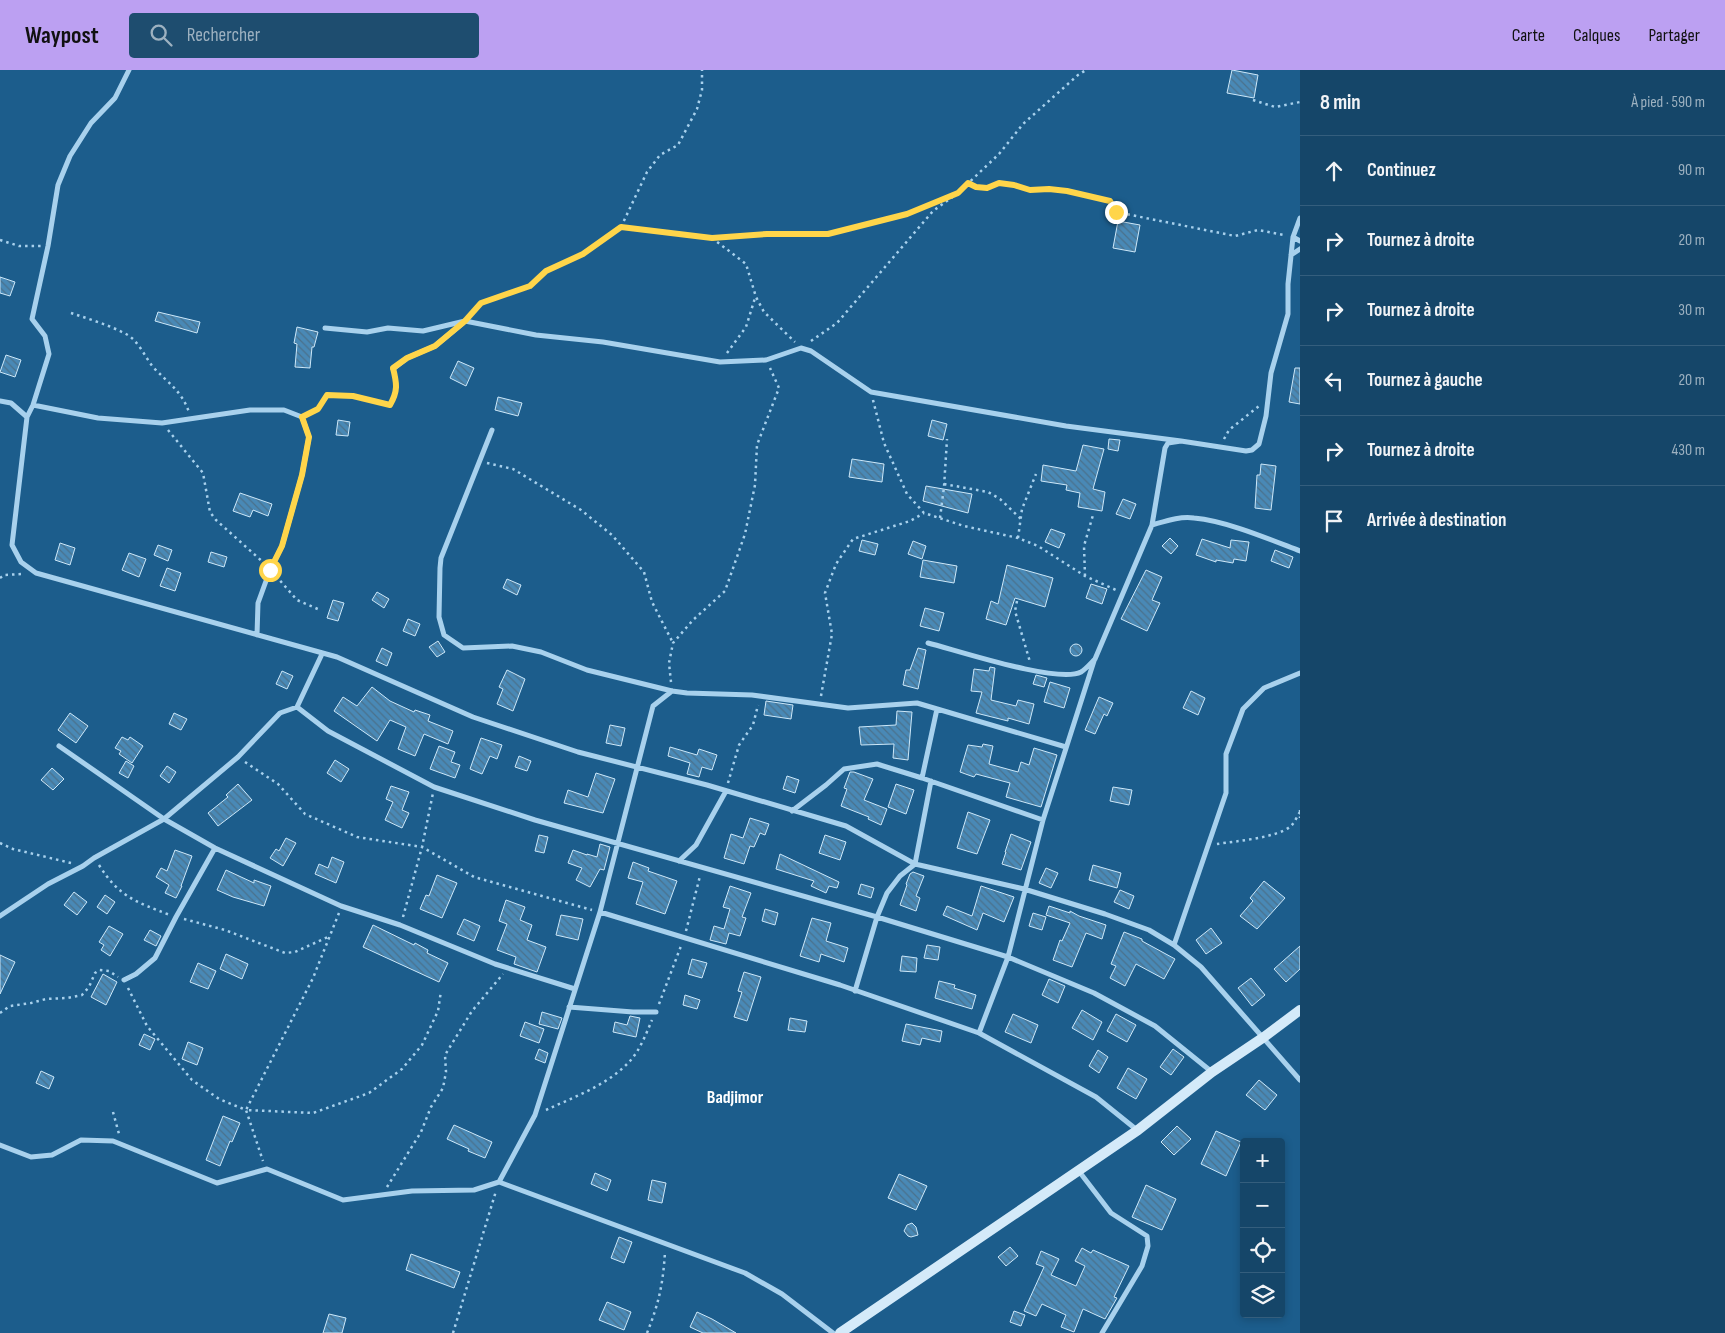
<!DOCTYPE html>
<html lang="fr">
<head>
<meta charset="utf-8">
<style>
	:root { --surface:#154669; --page:#1e4d6f; --text:#f1f3f6; --muted:#9db1c0; --line:#345e7d; --accent:#bca0f2 }
	body { margin:0; font-family:"Sofia Sans Condensed",sans-serif; background:var(--page); color:var(--text) }
	.controls { position:absolute; right:15px; bottom:15px; display:grid; overflow:hidden; border-radius:5px; box-shadow:0 2px 8px #0003 }
	.controls button { width:45px; height:45px; display:grid; place-items:center; padding:0; border:0; border-bottom:1px solid var(--line); background:var(--surface); color:var(--text); font:25px sans-serif }
	.stop { position:absolute; width:15px; height:15px; margin:-11px; border:4px solid #ffd54a; border-radius:50%; background:#fff }
	.stop.end { background:#ffd54a; border-color:#fff; box-shadow:0 1px 5px #0008 }
	.list { margin:0; padding:0; list-style:none }
	h2 { display:flex; justify-content:space-between; align-items:center; height:65px; margin:0; padding:0 20px; font-size:21px }
	h2 small { font-size:16px; font-weight:400; color:var(--muted) }
	.list li { display:grid; grid-template-columns:32px 1fr auto; gap:15px; align-items:center; box-sizing:border-box; height:70px; padding:0 20px; border-top:1px solid var(--line) }
	.list b { display:block; font-size:19px; white-space:nowrap }
	.list em { font-size:16px; font-style:normal; color:var(--muted) }
	.icon { flex:none; width:28px; height:28px; fill:none; stroke:currentColor; stroke-width:2; stroke-linecap:round; stroke-linejoin:round }
	.map { position:relative; flex:none; width:1300px; height:1263px; overflow:hidden }
	header { display:flex; align-items:center; gap:30px; box-sizing:border-box; height:70px; padding:0 25px; background:var(--accent); color:#111 }
	header strong { font-size:24px }
	nav { display:flex; gap:28px; margin-inline-start:auto; font-size:18px }
	.search { width:350px; height:45px; background:var(--page); display:flex; align-items:center; gap:12px; box-sizing:border-box; padding:0 18px; border-radius:5px; color:var(--muted); font-size:19px }
	main { display:flex }
	aside { flex:1; background:var(--surface) }
	.map>svg:first-child { display:block }
	.building { fill:url(#building-back-hatch); stroke:#cde8f9 }
	.lines { fill:none; stroke-linecap:round; stroke-linejoin:round }
	.path { stroke:#a8d1ed; stroke-width:2.5; stroke-dasharray:2.5 4; stroke-linecap:butt }
	.street { stroke:#a8d1ed; stroke-width:5 }
	.secondary { stroke:#d4eaf9; stroke-width:10 }
	.route { stroke:#ffd54a; stroke-width:6 }
	.labels { text-anchor:middle; dominant-baseline:central; stroke-width:4; stroke-linejoin:round; paint-order:stroke }
	.quarter-label { font-size:18px; font-weight:bold; fill:#fff; stroke:#1c5d8c }
</style>
</head>
<body>
<header>
<strong>Waypost</strong>
<div class="search"><svg class="icon" aria-label="search" viewBox="0 0 24 24"><circle cx="10" cy="10" r="6"/><path d="M15 15l6 6"/></svg>Rechercher</div>
<nav><a>Carte</a><a>Calques</a><a>Partager</a></nav>
</header>
<main>
<div class="map">
<svg width="1300" height="1263" viewBox="0 0 1300 1263">
	<defs>
		<pattern id="building-back-hatch" width="6" height="6" patternUnits="userSpaceOnUse" patternTransform="scale(1.25)"><rect width="6" height="6" fill="#4989b6"/><path d="M-1 5l2 2M0 0l6 6M5-1l2 2" fill="none" stroke="#4a718c"/></pattern>
	</defs>
	<rect width="100%" height="100%" fill="#1c5d8c"/>
	<path class="building" d="M1232,0L1258,5L1254,28L1227,23Z
		M1118,151L1140,155L1135,182L1113,178Z
		M0,207L15,212L10,226L0,223Z
		M158,242L200,252L197,263L155,251Z
		M297,257L318,262L314,277H312L310,298L295,297L297,274L294,273Z
		M6,285L21,290L15,307L0,302Z
		M458,291L474,298L466,316L450,308Z
		M1295,298H1300V334L1289,332Z
		M498,327L522,333L518,346L495,340Z
		M338,350L350,352L348,366L336,365Z
		M932,350L947,354L943,370L928,366Z
		M1109,369L1120,370L1118,381L1108,379Z
		M1083,375L1104,379L1093,419L1105,422L1102,441L1078,437L1080,423L1066,420L1067,415L1041,411L1043,395L1076,401Z
		M852,389L884,394L882,412L849,407Z
		M1261,394L1276,396L1271,440L1255,438L1257,405H1260Z
		M926,416L972,424L968,443L923,431Z
		M240,423L272,434L268,446L253,440L250,447L233,441Z
		M1123,429L1136,434L1130,449L1116,444Z
		M1051,459L1065,464L1059,478L1045,472Z
		M1170,468L1178,476L1171,484L1162,476Z
		M1202,469L1230,478L1231,470L1249,472L1246,491L1234,489L1233,493L1216,490V492L1196,485Z
		M862,470L878,474L875,485L859,481Z
		M913,471L926,476L922,489L908,484Z
		M60,473L75,478L70,495L55,490Z
		M158,475L172,480L168,491L154,485Z
		M1275,480L1293,487L1289,498L1271,491Z
		M211,482L227,487L224,497L208,492Z
		M129,483L146,489L139,507L122,500Z
		M923,490L957,496L954,513L920,507Z
		M1007,495L1053,508L1045,537L1015,528L1006,555L986,549L991,531L998,534Z
		M167,498L181,503L175,521L160,516Z
		M1146,500L1162,507L1152,530L1160,533L1147,561L1121,549Z
		M507,509L521,515L517,525L503,518Z
		M1091,514L1107,519L1102,534L1086,528Z
		M377,522L389,529L384,538L372,530Z
		M333,530L344,533L338,551L327,548Z
		M925,538L944,543L939,561L920,556Z
		M408,549L420,554L415,566L403,561Z
		M438,571L445,582L437,587L429,577Z
		M1070 580a6 6 0 1 1 12 0a6 6 0 1 1-12 0Z
		M382,578L392,583L387,596L376,591Z
		M918,578L926,580L918,619L903,615L906,600H910Z
		M990,597L995,598L991,630L1016,636L1018,630L1034,634L1029,654L1008,648V651L976,643L982,622L971,621L974,599L989,601Z
		M507,600L525,609L513,641L497,634L503,619L499,617Z
		M282,601L293,606L287,619L276,614Z
		M1036,605L1047,608L1044,617L1033,614Z
		M1050,612L1070,618L1064,638L1044,632Z
		M372,617L390,631L414,642L415,640L430,645L428,651L453,661L448,674L424,664L415,686L398,679L406,657L390,650L377,671L334,641L343,627L357,636Z
		M1191,621L1205,628L1198,645L1183,638Z
		M1099,627L1113,633L1107,646L1104,644L1095,664L1085,660Z
		M766,631L793,635L791,649L764,645Z
		M897,641L912,642L908,690L893,688L894,674L861,675L859,657L896,655Z
		M70,643L88,656L76,673L58,660Z
		M174,643L187,649L181,660L169,654Z
		M610,655L625,658L621,676L606,673Z
		M122,667L128,670L130,667L143,676L132,693L119,684L121,681L115,678Z
		M481,668L502,675L497,689L490,686L482,704L470,699Z
		M983,674L993,676L989,694L1018,702L1021,692L1029,695L1034,678L1057,685L1041,737L1006,727L1010,713L976,704L974,707L960,702L968,675L982,677Z
		M439,676L455,682L451,692L460,695L455,708L430,699Z
		M670,677L697,685L699,679L717,685L712,700L702,697L699,707L687,704L690,693L668,686Z
		M519,686L531,691L527,701L515,697Z
		M335,690L349,699L341,712L327,703Z
		M126,691L134,696L128,708L119,703Z
		M167,696L176,702L169,713L160,706Z
		M52,698L64,709L53,720L41,710Z
		M850,702H854L873,709L864,730L887,739L881,755L868,749L869,747L841,736L847,719L844,718Z
		M596,703L615,709L603,743L564,733L568,720L588,727Z
		M787,706L799,710L795,723L783,719Z
		M238,714L252,730L218,756L208,743L228,727L226,725Z
		M896,714L914,720L906,744L888,737Z
		M391,716L409,722L402,740L409,743L402,758L385,750L393,732L386,729Z
		M1113,717L1132,720L1129,735L1110,731Z
		M968,742L990,750L977,784L957,778Z
		M750,748L769,754L765,765L760,763L754,777L750,776L744,794L724,788L731,764L743,768Z
		M1011,764L1031,772L1021,800L1002,794L1006,782H1005Z
		M539,765L548,767L544,783L535,781Z
		M825,765L846,772L840,790L819,783Z
		M286,768L296,773L283,796L270,788L276,779L279,781Z
		M600,774L610,777L604,800L600,799L590,817L576,810L582,798L568,793L573,780L587,785V784L597,787Z
		M175,780L192,786L181,816H182L176,828L165,823L169,815L156,807L161,798L167,801Z
		M780,784L839,812L837,818L829,816L826,823L811,816L814,811L776,799Z
		M332,787L344,792L336,813L315,804L319,794L328,798Z
		M633,792L649,798L648,801L677,811L665,844L636,834L643,812L628,808Z
		M1093,795L1121,803L1117,818L1089,810Z
		M1046,798L1058,803L1051,818L1039,813Z
		M226,800L254,813V810L271,816L264,836L233,827L217,820Z
		M913,802L924,806L916,826L920,828L916,841L900,835L907,815L906,814L910,804Z
		M437,805L457,813L442,848L420,839L426,825L429,826Z
		M1264,811L1285,828L1257,859L1240,846L1253,831L1250,828Z
		M861,814L874,818L871,828L858,824Z
		M730,816L751,823L742,847L746,848L740,866L729,863L726,874L710,870L714,856L724,859L730,839L723,837Z
		M981,816L1014,827L1004,852L983,843L977,860L943,845L947,836L972,846Z
		M1120,820L1134,826L1129,839L1114,832Z
		M74,822L87,832L77,845L64,835Z
		M105,825L115,832L107,844L97,837Z
		M506,830L525,837L520,850L532,855L527,870L546,877L537,902L514,894L516,887L497,880L507,854L499,851Z
		M1049,836L1070,843V841L1079,846L1106,855L1102,869L1086,863L1072,897L1053,890L1060,870L1062,871L1070,853L1046,845Z
		M765,839L778,843L775,855L762,851Z
		M1033,843L1046,847L1042,860L1029,856Z
		M561,845L583,849L578,870L556,865Z
		M812,848L831,853L826,871L848,878L844,892L821,884L819,892L800,886Z
		M464,849L480,856L474,871L457,864Z
		M373,855L414,875L415,873L428,880L427,883L448,893L439,912L363,877Z
		M109,856L123,864L110,886L101,880L104,875L99,872Z
		M1211,858L1222,873L1206,884L1196,870Z
		M150,860L161,866L156,876L144,870Z
		M1124,862L1142,869V871L1175,889L1164,909L1136,894L1125,916L1110,908L1116,896L1111,894Z
		M927,875L940,877L938,890L924,888Z
		M1300,876V899L1286,912L1274,899Z
		M226,884L248,894L242,909L220,899Z
		M0,885L15,892L0,924Z
		M902,886L917,888L916,902L900,901Z
		M692,889L707,893L702,908L688,904Z
		M198,893L216,901L208,919L190,912Z
		M744,902L761,907L747,951L734,947L742,922L738,921Z
		M103,904L117,912L106,935L91,927Z
		M1251,908L1265,925L1252,936L1238,918Z
		M1049,909L1065,916L1058,933L1042,925Z
		M939,911L955,915L954,918L976,925L972,939L935,928Z
		M685,925L700,930L697,939L683,935Z
		M1082,940L1102,952L1093,970L1072,958Z
		M542,942L562,948L558,959L539,954Z
		M1013,944L1038,955L1031,973L1005,962Z
		M1116,944L1136,955L1127,972L1107,961Z
		M630,946L640,948L636,967L613,962L615,952L627,955Z
		M790,948L807,951L805,962L788,960Z
		M525,952L544,959L539,973L520,966Z
		M906,954L942,961L940,972L922,968L920,975L902,971Z
		M144,964L155,969L150,980L139,975Z
		M188,972L203,978L197,995L182,989Z
		M539,979L548,983L545,993L535,989Z
		M1173,979L1184,987L1171,1005L1160,997Z
		M1098,980L1108,987L1099,1003L1089,996Z
		M1128,998L1147,1009L1136,1029L1117,1018Z
		M41,1001L54,1007L49,1019L36,1013Z
		M1259,1010L1277,1025L1265,1040L1246,1025Z
		M223,1046L240,1053L232,1072L230,1071L220,1096L206,1090Z
		M454,1055L492,1072L485,1088L468,1081L469,1079L447,1069Z
		M1177,1056L1191,1069L1174,1085L1161,1072Z
		M1216,1061L1241,1072L1226,1106L1201,1094Z
		M595,1103L611,1110L607,1121L591,1114Z
		M899,1104L927,1116L916,1140L888,1128Z
		M652,1110L666,1113L662,1133L648,1130Z
		M1146,1115L1176,1129L1162,1160L1132,1147Z
		M912,1153L916,1157L918,1165L911,1167L908,1166L904,1161L907,1155Z
		M619,1167L632,1172L624,1193L611,1188Z
		M1010,1177L1018,1186L1006,1196L998,1187Z
		M1082,1178L1091,1183L1093,1180L1129,1196L1114,1227L1117,1228L1105,1249L1083,1239L1074,1262L1061,1257L1066,1245L1042,1234L1036,1246L1024,1241L1044,1197L1036,1194L1041,1181L1059,1189L1051,1205L1076,1216L1085,1196L1075,1191Z
		M411,1184L460,1202L454,1218L406,1200Z
		M607,1232L631,1242L624,1260L599,1250Z
		M1014,1241L1025,1245L1021,1256L1010,1252Z
		M697,1242L712,1249L736,1263H703L690,1257Z
		M329,1244L346,1248L342,1263H323Z"/>
	<g class="lines">
		<path class="path" d="M1253,30L1275,37L1300,32
			M969,114L976,117L987,118L999,113L1014,115L1030,120L1049,119L1067,121L1110,131L1116,142L1235,166L1258,160L1284,165
			M621,157L712,168L767,164H828L907,144L952,125
			M712,168L746,194L756,227L764,242L795,272
			M0,170L19,176H41
			M71,243C89,249 109,255 126,264C138,270 145,287 153,297C168,313 181,320 189,342
			M472,244L481,233L530,216L546,201L583,184L621,157L647,102L660,85L678,75L697,39L702,20V0
			M811,271L837,253L933,141L958,123L999,84L1023,54L1078,5L1086,0
			M727,283L746,257L755,228
			M873,330L884,373L907,424L924,443L964,456L1018,468L1038,476L1085,506L1116,520
			M308,344L318,339L327,325L353,326L390,335C395,326 397,318 395,307
			M168,360L203,403L210,442L216,450L264,493
			M1224,369L1229,360L1259,336
			M487,393L513,399L581,440L612,465L644,502L652,532L673,573
			M944,414L988,422L1000,429L1021,449
			M940,448L944,417L947,369
			M1018,468L1022,439L1036,404
			M276,506L297,530L320,540
			M1085,506L1084,476L1093,445
			M0,508L4,505L23,504
			M1017,531L1015,541L1030,592
			M671,612L669,593L673,573L693,550L725,521L745,464L755,415L757,375L779,318L770,298
			M821,626L832,564L825,523L836,494L853,469L910,451L924,443
			M245,692L278,714L305,744L357,767L422,777L474,807L592,840
			M728,713L739,675L753,655L758,635
			M1300,740V748
			M0,773L13,779L71,793
			M1217,774C1236,771 1277,768 1291,756C1295,752 1297,746 1300,742
			M99,795C119,827 136,832 170,845
			M339,843L313,908L246,1040L313,1043L369,1023L402,999L422,975L438,941L441,921
			M403,847L422,777L433,723
			M184,849L225,860L285,883L295,882L330,866
			M686,861L700,806
			M128,918L147,956L192,1010L219,1029L246,1040L263,1091
			M659,934L681,876
			M0,943L10,936L31,933L46,929L67,928L82,925L89,917L95,903L99,900L109,901L118,907
			M546,1040C574,1027 608,1015 630,991C640,980 646,964 652,950
			M113,1042L119,1064
			M387,1117L421,1062L431,1037L443,1018L446,1002L445,985L472,941L503,904
			M453,1263L496,1121
			M647,1263C659,1233 663,1214 665,1182"/>
		<path class="street" d="M1293,167L1300,148
			M1291,185L1300,179
			M325,258L367,262L388,258L423,261L465,251L536,265L603,272L720,292L766,290L801,278L811,281L871,322L1066,356L1181,371
			M393,299L407,288L435,276L463,253
			M0,331L11,333L27,347L12,475L21,492L36,503L337,587L473,647L578,682L707,715L846,756L915,794L1024,819L1105,844L1149,860L1174,875L1201,897L1300,1010
			M33,335L98,348L162,353L250,340H284L302,347L309,367L302,405L282,476L270,500L258,533L257,565
			M27,347L33,335L49,284L45,266L32,249L48,176L58,115L70,86L91,53L115,28L129,0
			M492,360L441,488L440,498L439,547L444,565L463,578L512,576L541,582L587,600L672,621L687,623L752,625L848,638L917,633L1066,677
			M1152,455L1165,378L1168,373L1181,371L1246,381L1252,380L1259,374L1266,346L1271,303L1288,244V214L1293,167L1300,171
			M928,573C956,580 1058,614 1081,602C1086,599 1091,593 1095,589L1152,455C1166,451 1180,446 1194,448C1227,451 1269,469 1300,481
			M297,637L322,584
			M59,676L164,749L215,778L341,836L400,855L495,894L575,919
			M922,708L937,639
			M792,741L826,715L844,699L877,694L922,708L1043,750
			M679,791L696,775L726,721
			M600,842L840,915L979,963L1096,1027L1137,1060
			M0,846L48,814L83,796L94,788L164,749L238,687L280,643L297,637L328,661L434,717L535,750L877,847L1008,887L1094,923L1155,956L1212,1002
			M1174,875L1226,723V684L1243,639L1264,618L1300,603
			M124,910L136,904L155,888L176,847L215,778
			M855,921L877,847L887,823L900,806L915,794L931,711
			M569,937L633,942H656
			M979,963L1008,887L1043,750L1094,591
			M0,1075L31,1087L52,1085L81,1070L113,1071L217,1113L267,1099L343,1130L412,1121L474,1120L499,1112L535,1045L600,842L653,636L672,621
			M1078,1100L1111,1143L1147,1166L1148,1176L1142,1196L1102,1263
			M499,1112L745,1203L782,1224L833,1263"/>
		<path class="secondary" d="M840,1263L1138,1060L1212,1002L1264,967L1300,940"/>
	</g>
	<g class="lines">
		<path class="route" d="M270,500L282,476L302,405L309,367L302,347L318,339L327,325L353,326L390,335C398,321 397,314 393,298L407,288L435,276L465,251L481,233L530,216L546,201L583,184L621,157L712,168L767,164H828L907,144L958,123L968,113L976,117L987,118L999,113L1014,115L1030,120L1049,119L1067,121L1110,131L1116,142"/>
	</g>
	<g class="labels">
		<g class="quarter-label">
			<text x="735" y="1027">Badjimor</text>
		</g>
	</g>
</svg>
<div class="controls">
<button>+</button>
<button>−</button>
<button><svg class="icon" aria-label="locate" viewBox="0 0 24 24"><circle cx="12" cy="12" r="6"/><path d="M12 2v4M12 18v4M2 12h4M18 12h4"/></svg></button>
<button><svg class="icon" aria-label="layers" viewBox="0 0 24 24"><path d="M12 4l9 5-9 5-9-5zM3 14l9 5 9-5"/></svg></button>
</div>
<div class="stop" style="left:270px;top:500px"></div>
<div class="stop end" style="left:1116px;top:142px"></div>
</div>
<aside>
<h2>8 min<small>À pied · 590 m</small></h2>
<ul class="list">
<li><svg class="icon" aria-label="ahead" viewBox="0 0 24 24"><path d="M12 20V5M6 11l6-6 6 6"/></svg><div><b>Continuez</b></div><em>90 m</em></li>
<li><svg class="icon" aria-label="right" viewBox="0 0 24 24"><path d="M7 20v-9h11M14 6l5 5-5 5"/></svg><div><b>Tournez à droite</b></div><em>20 m</em></li>
<li><svg class="icon" aria-label="right" viewBox="0 0 24 24"><path d="M7 20v-9h11M14 6l5 5-5 5"/></svg><div><b>Tournez à droite</b></div><em>30 m</em></li>
<li><svg class="icon" aria-label="left" viewBox="0 0 24 24"><path d="M17 20v-9H6M10 6l-5 5 5 5"/></svg><div><b>Tournez à gauche</b></div><em>20 m</em></li>
<li><svg class="icon" aria-label="right" viewBox="0 0 24 24"><path d="M7 20v-9h11M14 6l5 5-5 5"/></svg><div><b>Tournez à droite</b></div><em>430 m</em></li>
<li><svg class="icon" aria-label="arrive" viewBox="0 0 24 24"><path d="M6 21V4h12l-3 4 3 4H6"/></svg><div><b>Arrivée à destination</b></div></li>
</ul>
</aside>
</main>
</body>
</html>
